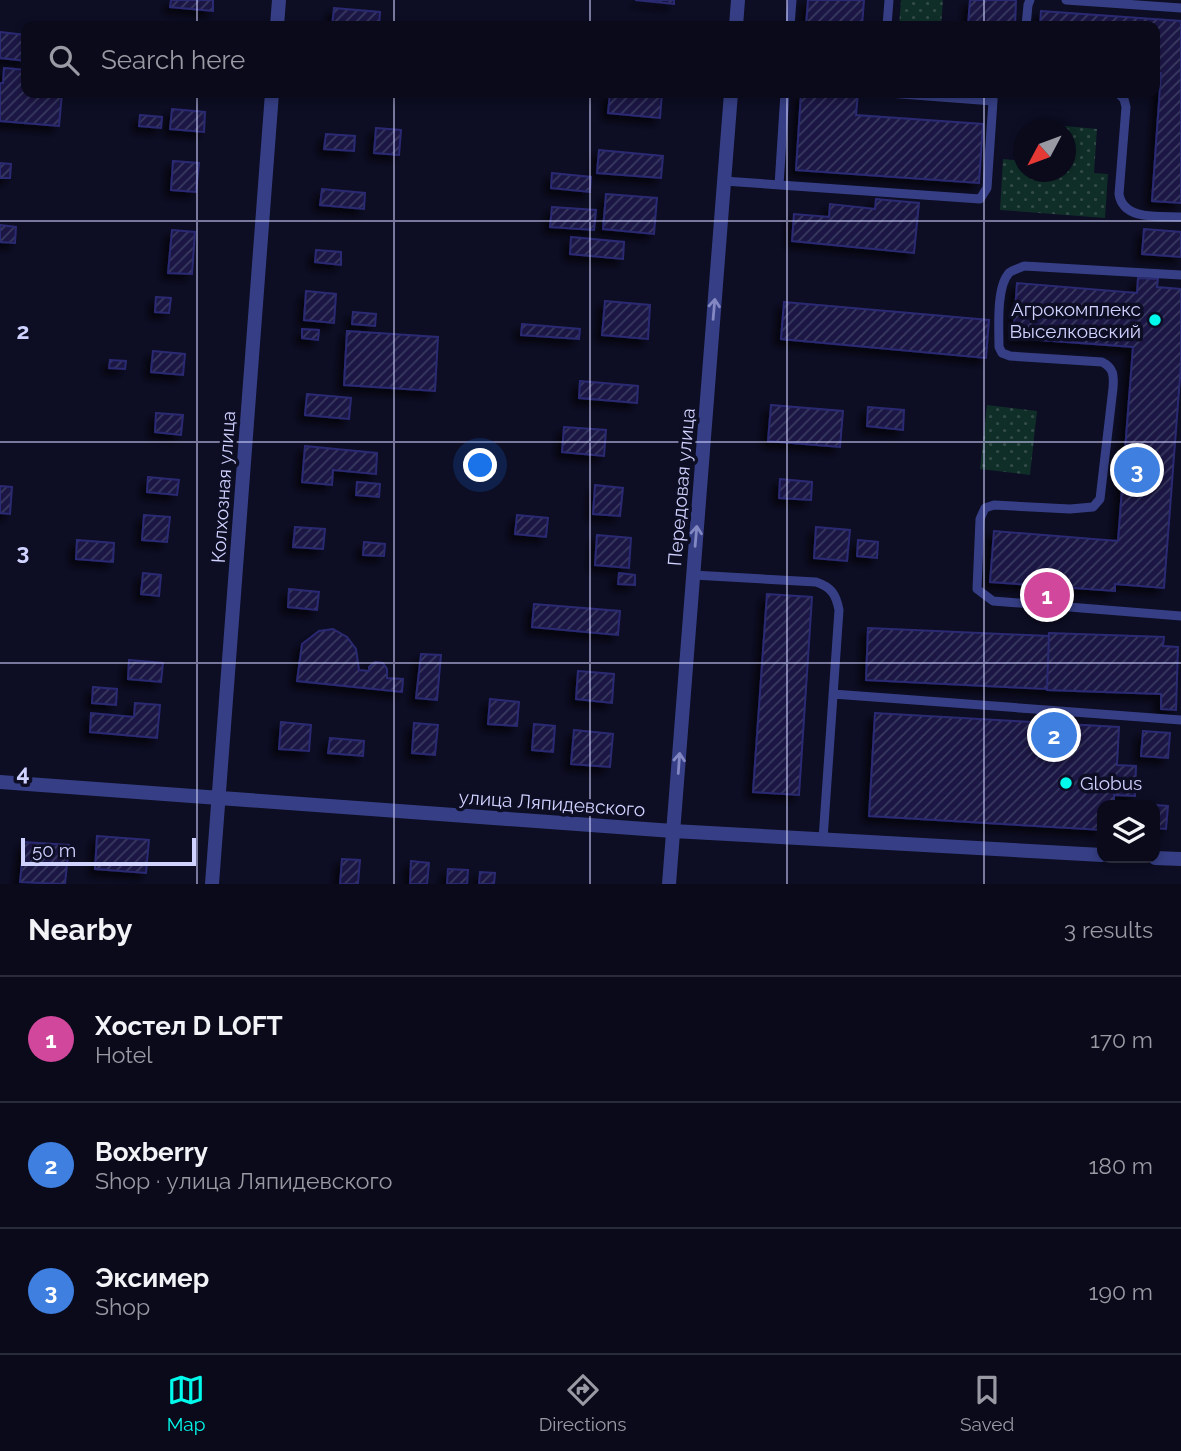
<!DOCTYPE html>
<html lang="en">
<head>
<meta charset="utf-8">
<style>
	:root { --surface:#0a0a1b; --page:#131324; --text:#f1f3f6; --muted:#999aa3; --line:#2a2b3a; --accent:#00fbec }
	body { margin:0; font-family:Raleway,sans-serif; background:var(--page); color:var(--text) }
	.controls { position:absolute; right:21px; bottom:21px; display:grid; overflow:hidden; border-radius:14px; box-shadow:0 4px 10px #0003 }
	.controls button { width:63px; height:63px; display:grid; place-items:center; padding:0; border:0; border-bottom:2px solid var(--line); background:var(--surface); color:var(--text); font:35px sans-serif }
	.compass { position:absolute; left:1013px; top:119px; width:63px; height:63px; border-radius:50%; background:var(--surface); box-shadow:0 4px 10px #0003; rotate:229deg }
	.scale { position:absolute; left:21px; bottom:18px; width:175px; box-sizing:border-box; padding-left:7px; border:4px solid #d0d2ff; border-top:0; font-size:19px; line-height:24px; white-space:nowrap; color:#d0d2ff; -webkit-text-stroke:5px #0d0d24; paint-order:stroke }
	.you { position:absolute; left:481px; top:466px; width:24px; height:24px; margin:-18px; border:5px solid #fff; border-radius:50%; background:#1a73e8; box-shadow:0 0 0 10px #1a73e833 }
	.badge { display:grid; place-items:center; width:46px; height:46px; border-radius:50%; background:var(--accent); color:#fff; font-size:23px; font-weight:700 }
	.pin { position:absolute; translate:-50% -50%; border:4px solid #fff; box-shadow:0 2px 7px #0006 }
	.list { margin:0; padding:0; list-style:none }
	h2 { display:flex; justify-content:space-between; align-items:center; height:91px; margin:0; padding:0 28px; font-size:30px }
	h2 small { font-size:23px; font-weight:400; color:var(--muted) }
	.list li { display:grid; grid-template-columns:46px 1fr auto; gap:21px; align-items:center; box-sizing:border-box; height:126px; padding:0 28px; border-top:2px solid var(--line) }
	.list b { display:block; font-size:26px; white-space:nowrap }
	.list p { margin:0; font-size:23px; white-space:nowrap; color:var(--muted) }
	.list em { font-size:23px; font-style:normal; color:var(--muted) }
	.icon { flex:none; width:38px; height:38px; fill:none; stroke:currentColor; stroke-width:2; stroke-linecap:round; stroke-linejoin:round }
	.map { position:relative; flex:none; width:1181px; height:884px; overflow:hidden }
	.search { position:absolute; background:var(--surface); box-shadow:0 4px 10px #0003; left:21px; right:21px; top:21px; height:77px; display:flex; align-items:center; gap:18px; box-sizing:border-box; padding:0 24px; border-radius:14px; color:var(--muted); font-size:26px }
	.sheet { height:469px; background:var(--surface) }
	nav { display:flex; justify-content:space-around; align-items:center; box-sizing:border-box; height:98px; border-top:2px solid var(--line); background:var(--surface); font-size:19px; color:var(--muted) }
	nav a { display:grid; justify-items:center; gap:4px }
	nav .on { color:var(--accent) }
	.map>svg:first-child { display:block }
	.park { fill:url(#park-dots) }
	.building { fill:url(#building-hatch); stroke:#2c2972; stroke-width:2; filter:url(#shadow) }
	.lines { fill:none; stroke-linecap:round; stroke-linejoin:round }
	.lane { stroke:#363f85; stroke-width:9 }
	.street { stroke:#363f85; stroke-width:14 }
	.oneway { stroke:#8388c2 }
	.grid { fill:none; stroke:#d0d2ff; stroke-width:2; stroke-opacity:0.55 }
	.poi-dot { fill:#00fbec; stroke:#0d0d24; stroke-width:2.5 }
	.labels { text-anchor:middle; dominant-baseline:central; stroke-width:7; stroke-linejoin:round; paint-order:stroke }
	.poi-label { font-size:19px; fill:#d0d2ff; stroke:#0d0d24; text-anchor:end }
	.street-label { font-size:19px; fill:#d0d2ff; stroke:#0d0d24 }
	.grid-label { font-size:23px; text-anchor:middle; font-weight:bold; fill:#d0d2ff; stroke:#0d0d24; stroke-width:7; stroke-linejoin:round; paint-order:stroke }
</style>
</head>
<body>
<div class="map">
<svg width="1181" height="884" viewBox="0 0 1181 884">
	<defs>
		<pattern id="park-dots" width="8" height="8" patternUnits="userSpaceOnUse" patternTransform="scale(1.75)"><rect width="8" height="8" fill="#102e28"/><path d="M2 2h.1M6 6h.1" fill="none" stroke="#324b48" stroke-width="1.8" stroke-linecap="round"/></pattern>
		<pattern id="building-hatch" width="6" height="6" patternUnits="userSpaceOnUse" patternTransform="scale(1.75)"><rect width="6" height="6" fill="#1a1845"/><path d="M-1 1l2-2M0 6l6-6M5 7l2-2" fill="none" stroke="#3a3961"/></pattern>
		<filter id="shadow"><feDropShadow dx="-6" dy="6" stdDeviation="3.5" flood-color="#0009"/></filter>
	</defs>
	<rect width="100%" height="100%" fill="#0d0d24"/>
	<path class="park" d="M901,0H943L941,26H899Z
		M1055,125L1097,129L1094,173L1108,174L1105,218L1000,210L1003,159L1023,161L1024,172H1066V130L1055,129Z
		M987,405L1037,411L1030,475L980,469Z"/>
	<path class="building" d="M171,0H213V11L170,7Z
		M635,0H674V4Z
		M808,0H864L862,26H806Z
		M970,0H1016L1015,26H968Z
		M334,8L380,12L379,26H332Z
		M1041,11L1181,21V203L1152,201L1161,73L1155,72V26H1040Z
		M393,23L428,26H393Z
		M0,32L26,35V61L0,58Z
		M4,68L26,70V93H62L59,126L0,121V83H3Z
		M610,93H662L660,118L608,113Z
		M801,93H858L856,115L983,124L979,183L796,170Z
		M172,109L205,112L204,132L170,129Z
		M140,115L162,117L161,128L139,126Z
		M376,128L401,130L399,155L374,153Z
		M326,134L355,136L354,151L324,149Z
		M599,150L663,156L661,178L597,173Z
		M173,161L199,163L196,192L171,190Z
		M0,163L11,164L10,178H0Z
		M552,173L591,177L590,192L551,188Z
		M322,189L365,193L364,209L320,205Z
		M606,194L657,198L654,234L603,229Z
		M876,199L919,203L914,253L792,241L794,214L829,217L830,204L875,209Z
		M552,207L596,210L594,230L550,227Z
		M0,225L16,227L15,243L0,242Z
		M1144,229L1181,232V257L1142,254Z
		M172,230L195,232L192,274L168,273Z
		M571,237L624,242L623,259L570,254Z
		M316,250L341,252V265L315,262Z
		M1138,278L1158,279L1157,287L1181,289V364L1164,588L1115,584V591L990,582L994,531L1118,541L1133,347L1013,338L1017,283L1137,293Z
		M306,291L336,294L334,323L304,320Z
		M156,297L171,298L169,313L155,312Z
		M605,301L650,305L648,339L602,335Z
		M784,302L989,320L986,358L781,339Z
		M353,312L376,314L375,326L352,324Z
		M522,324L580,329L579,339L521,335Z
		M302,329L319,330L318,340L302,338Z
		M347,331L438,337L435,391L344,385Z
		M153,351L185,354L183,375L151,372Z
		M110,360L126,361L125,369L109,368Z
		M580,381L638,386L637,403L579,398Z
		M307,394L351,398L349,419L305,415Z
		M771,405L843,411L840,447L768,441Z
		M868,407L904,410L903,430L867,426Z
		M156,413L183,415L181,435L155,432Z
		M564,427L606,430L604,456L562,452Z
		M305,446L377,453L376,474L333,470L332,485L302,482Z
		M148,477L179,480L177,495L147,492Z
		M780,479L812,482L811,500L779,498Z
		M357,482L380,484L379,497L356,495Z
		M595,485L623,488L620,516L593,514Z
		M0,486L12,487L10,514L0,513Z
		M144,515L170,517L167,542L142,540Z
		M517,515L548,518L546,537L515,534Z
		M295,527L325,529L323,549L293,547Z
		M816,527L850,530L847,561L814,558Z
		M597,535L631,538L629,568L595,565Z
		M77,540L114,543L113,562L76,559Z
		M858,540L878,542L877,558L857,556Z
		M364,542L385,544L384,556L363,555Z
		M143,573L161,575L159,596L141,594Z
		M619,573L635,575V585L618,584Z
		M289,589L319,592L317,610L288,607Z
		M767,594L812,597L799,795L753,792Z
		M534,604L620,611L618,635L532,627Z
		M868,628L1049,636L1047,689L866,680Z
		M333,629L347,637L356,649L359,670L369,671V667L375,662L383,663L387,669V678L403,679L402,692L297,681L302,644L319,631Z
		M1049,633L1164,637L1163,646L1178,647L1176,710L1161,709V694L1047,690Z
		M421,654L441,655L437,700L416,698Z
		M129,660L163,663L161,682L128,679Z
		M578,671L614,674L612,703L576,699Z
		M93,687L117,689L116,705L92,703Z
		M490,699L519,702L517,726L488,724Z
		M135,703L160,705L157,738L90,732L91,713L134,717Z
		M875,713L1119,727L1117,765L1136,766L1135,796L1114,795V805H1102V830L869,816Z
		M281,722L311,725L309,751L279,749Z
		M414,723L438,725L435,755L412,753Z
		M534,724L555,726L553,752L532,750Z
		M574,730L613,734L610,767L571,764Z
		M1143,731L1170,733L1168,758L1141,756Z
		M330,738L364,741L363,756L328,753Z
		M1155,805L1168,806L1166,829L1155,828Z
		M97,836L149,840L146,873L95,869Z
		M24,842L69,845L65,884L20,882Z
		M342,859L360,860L358,884H340Z
		M411,861L429,863L427,884H410Z
		M448,869L468,870L467,884H447Z
		M480,872L495,873L494,884H479Z"/>
	<g class="lines">
		<path class="lane" d="M1066,0L1181,8
			M790,26L792,0
			M887,26L889,0
			M1026,26L1028,5L1030,0
			M888,93L993,101V93
			M1118,93L1124,99L1126,107L1119,194C1123,221 1160,216 1181,217
			M724,181L980,199L987,188L993,101
			M779,185L785,93
			M1181,275L1024,266C1020,268 1012,270 1009,273C996,287 999,328 999,347L1002,353L1010,356L1102,362C1114,368 1114,376 1113,388L1100,499L1093,507L1070,509L994,505L985,508L980,519L977,589L993,601L1181,616
			M693,575L816,582C831,587 836,594 839,610L823,839
			M833,694L1181,720"/>
		<path class="street" d="M277,26L279,0
			M736,26L738,0
			M0,782L673,831L1102,855
			M1155,858L1181,859
			M212,884L272,93
			M669,884L731,93"/>
	</g>
	<defs><path id="oneway-shaft" d="M-6 0H5M1.5-3L5.5 0L1.5 3" fill="none" stroke-width="1.6" stroke-linecap="round" stroke-linejoin="round" transform="scale(1.75)"/></defs>
	<g class="oneway">
		<use href="#oneway-shaft" transform="translate(714 309) rotate(-85)"/>
		<use href="#oneway-shaft" transform="translate(696 536) rotate(-85)"/>
		<use href="#oneway-shaft" transform="translate(679 763) rotate(-86)"/>
	</g>
	<path class="grid" d="M197,0V26M394,0V26M590,0V26M787,0V26M984,0V26M197,93V884M394,93V884M590,93V884M787,93V884M984,93V884M0,221H1181M0,442H1181M0,663H1181"/>
	<g class="poi-dot">
		<circle cx="1155" cy="320" r="7"/>
		<circle cx="1066" cy="783" r="7"/>
	</g>
	<g class="labels">
		<g class="poi-label">
			<text x="1141" y="309">Агрокомплекс<tspan x="1141" dy="22">Выселковский</tspan></text>
			<text x="1080" y="783" text-anchor="start">Globus</text>
		</g>
		<g class="street-label">
			<text transform="translate(223 487) rotate(-86)">Колхозная улица</text>
			<text transform="translate(681 487) rotate(-85)">Передовая улица</text>
			<text transform="translate(552 803) rotate(4)">улица Ляпидевского</text>
		</g>
	</g>
	<g class="grid-label">
		<text x="23" y="339">2</text>
		<text x="23" y="560">3</text>
		<text x="23" y="781">4</text>
	</g>
</svg>
<div class="controls">
<button><svg class="icon" aria-label="layers" viewBox="0 0 24 24"><path d="M12 4l9 5-9 5-9-5zM3 14l9 5 9-5"/></svg></button>
</div>
<svg class="compass" viewBox="-18 -18 36 36"><path d="M0-13l5 13h-10z" fill="#e53935"/><path d="M0 13l5-13h-10z" fill="#999aa3"/></svg>
<div class="scale">50 m</div>
<div class="you"></div>
<div class="pin badge" style="left:1047px;top:595px;background:#d1479c">1</div>
<div class="pin badge" style="left:1054px;top:735px;background:#3f7fe0">2</div>
<div class="pin badge" style="left:1137px;top:470px;background:#3f7fe0">3</div>
<div class="search"><svg class="icon" aria-label="search" viewBox="0 0 24 24"><circle cx="10" cy="10" r="6"/><path d="M15 15l6 6"/></svg>Search here</div>
</div>
<section class="sheet">
<h2>Nearby<small>3 results</small></h2>
<ul class="list">
<li><span class="badge" style="background:#d1479c">1</span><div><b>Хостел D LOFT</b><p>Hotel</p></div><em>170 m</em></li>
<li><span class="badge" style="background:#3f7fe0">2</span><div><b>Boxberry</b><p>Shop · улица Ляпидевского</p></div><em>180 m</em></li>
<li><span class="badge" style="background:#3f7fe0">3</span><div><b>Эксимер</b><p>Shop</p></div><em>190 m</em></li>
</ul>
</section>
<nav>
<a class="on"><svg class="icon" aria-label="map" viewBox="0 0 24 24"><path d="M3 6l6-2 6 2 6-2v14l-6 2-6-2-6 2zM9 4v14M15 6v14"/></svg>Map</a>
<a><svg class="icon" aria-label="directions" viewBox="0 0 24 24"><path d="M12 3l9 9-9 9-9-9zM9 14v-3h6M13 9l2 2-2 2"/></svg>Directions</a>
<a><svg class="icon" aria-label="saved" viewBox="0 0 24 24"><path d="M7 4h10v16l-5-4-5 4z"/></svg>Saved</a>
</nav>
</body>
</html>
